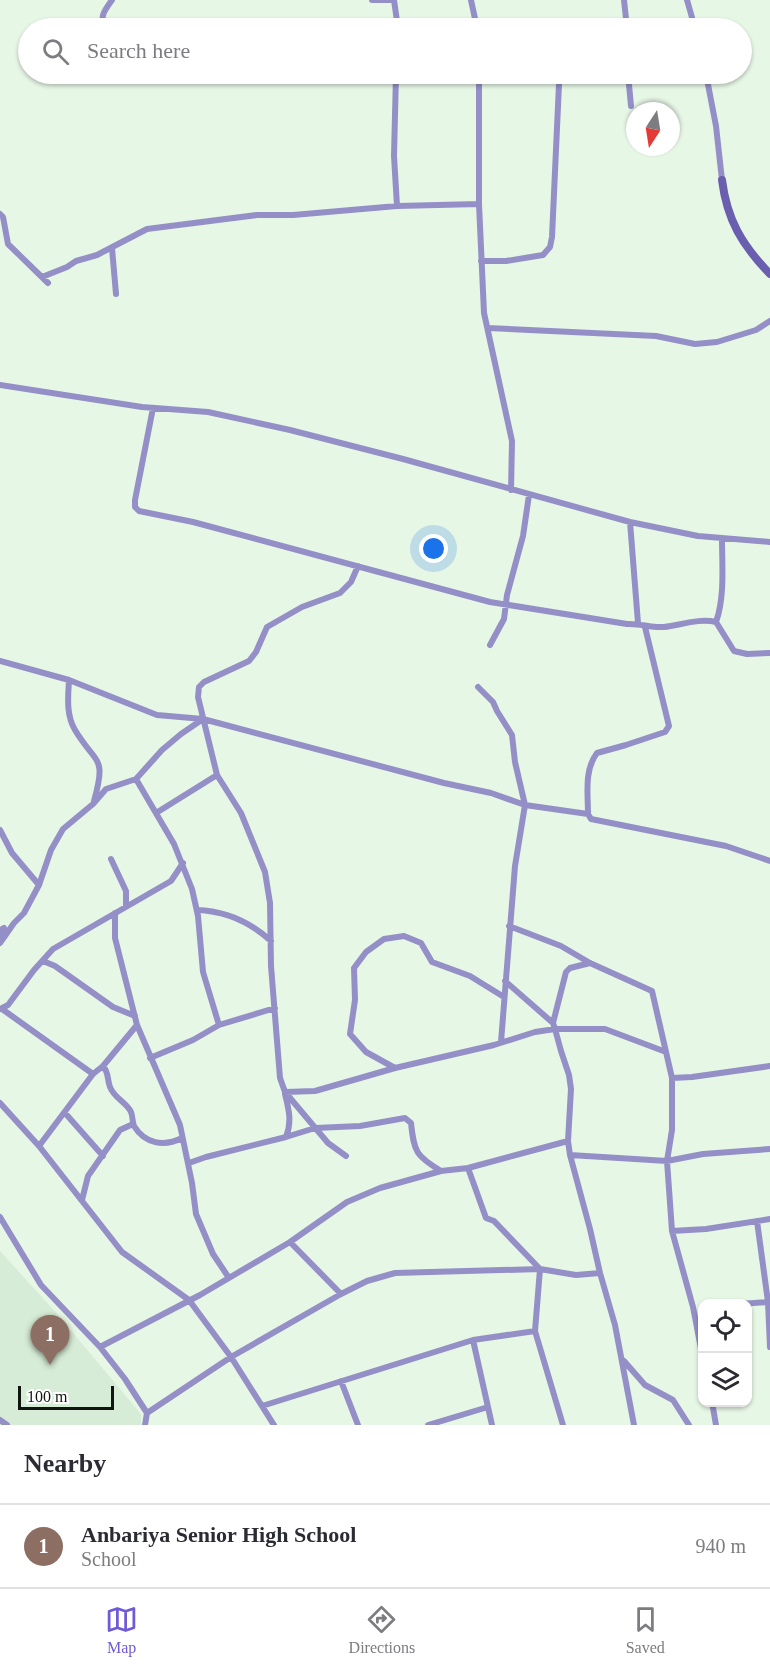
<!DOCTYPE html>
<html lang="en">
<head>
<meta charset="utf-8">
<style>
	:root { --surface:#fff; --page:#f2f2f3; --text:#2b2b33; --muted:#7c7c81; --line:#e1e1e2; --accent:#715ad5 }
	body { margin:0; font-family:Georgia,serif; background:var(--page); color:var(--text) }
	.controls { position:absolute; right:18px; bottom:18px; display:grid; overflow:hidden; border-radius:12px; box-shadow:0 2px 4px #0004 }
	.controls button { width:54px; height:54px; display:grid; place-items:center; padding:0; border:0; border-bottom:2px solid var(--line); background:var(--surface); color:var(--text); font:30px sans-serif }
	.compass { position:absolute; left:626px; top:102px; width:54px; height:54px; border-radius:50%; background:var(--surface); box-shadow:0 2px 4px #0004; rotate:192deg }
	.scale { position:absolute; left:18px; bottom:15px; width:96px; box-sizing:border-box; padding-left:6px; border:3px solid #101510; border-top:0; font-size:16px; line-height:21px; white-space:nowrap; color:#101510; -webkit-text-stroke:4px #fff; paint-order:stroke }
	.you { position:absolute; left:434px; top:549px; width:21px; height:21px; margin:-15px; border:4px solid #fff; border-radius:50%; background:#1a73e8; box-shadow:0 0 0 9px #1a73e833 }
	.badge { display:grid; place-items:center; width:39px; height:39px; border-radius:50%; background:var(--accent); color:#fff; font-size:20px; font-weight:700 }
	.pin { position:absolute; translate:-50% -50px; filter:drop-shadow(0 2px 3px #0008) }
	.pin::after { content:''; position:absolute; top:32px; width:21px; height:18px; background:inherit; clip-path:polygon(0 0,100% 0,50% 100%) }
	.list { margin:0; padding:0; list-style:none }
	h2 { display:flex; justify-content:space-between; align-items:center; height:78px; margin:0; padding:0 24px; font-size:26px }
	h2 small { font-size:20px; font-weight:400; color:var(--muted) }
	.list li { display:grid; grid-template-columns:39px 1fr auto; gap:18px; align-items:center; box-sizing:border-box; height:84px; padding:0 24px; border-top:2px solid var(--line) }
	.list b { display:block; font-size:22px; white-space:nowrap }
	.list p { margin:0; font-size:20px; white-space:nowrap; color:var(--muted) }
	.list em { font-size:20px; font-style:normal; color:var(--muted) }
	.icon { flex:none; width:33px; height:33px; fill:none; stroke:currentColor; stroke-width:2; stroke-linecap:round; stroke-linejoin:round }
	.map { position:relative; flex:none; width:770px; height:1425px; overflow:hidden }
	.search { position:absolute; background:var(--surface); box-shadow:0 2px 4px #0004; left:18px; right:18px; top:18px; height:66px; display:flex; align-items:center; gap:15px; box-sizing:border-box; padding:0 21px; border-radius:33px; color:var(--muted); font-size:22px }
	.sheet { height:162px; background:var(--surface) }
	nav { display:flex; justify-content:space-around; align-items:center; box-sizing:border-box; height:84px; border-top:2px solid var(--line); background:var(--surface); font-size:16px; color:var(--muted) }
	nav a { display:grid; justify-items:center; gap:3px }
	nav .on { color:var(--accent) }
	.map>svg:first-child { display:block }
	.built { fill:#d7ecd6 }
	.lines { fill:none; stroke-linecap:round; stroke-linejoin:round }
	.street { stroke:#9490c7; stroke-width:6 }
	.secondary { stroke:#6a5faf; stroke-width:8 }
</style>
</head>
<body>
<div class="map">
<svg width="770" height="1425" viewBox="0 0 770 1425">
	<rect width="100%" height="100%" fill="#e7f7e6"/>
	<path class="built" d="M0,1251L58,1315L141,1414V1425H0Z"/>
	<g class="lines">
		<path class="street" d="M372,0H391
			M394,0L398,28
			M471,0L477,28
			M624,0L627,28
			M687,0L695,28
			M105,28C99,16 105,10 112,0
			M396,74L394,156L397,206
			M479,74V204L484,313L512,441L511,490
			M628,74L631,106
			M706,74L716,126L722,180
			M0,214L3,217L8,244L48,283
			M112,248L116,294
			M481,261H506L543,255L550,247L552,237L559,84L557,74
			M42,277L67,267L76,261L97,255L147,229L257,215H293L397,206L479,204
			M488,328L656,336L695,344L717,342L756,330L770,321
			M0,385L142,407L208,412L290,430L403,459L630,522L698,536L770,542
			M153,408L135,500V507L139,511L193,522L490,602L627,624C640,623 650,628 664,627C681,625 699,618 716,622L734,651L747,654L770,653
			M630,522L638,623
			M358,566L351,582L340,593L302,607L267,627L256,652L249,661L204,682L199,687L198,697L217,775L241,813L265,872L270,903L271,966L280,1078L285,1092L315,1091L395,1068L494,1045L535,1032L555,1029L561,1051L569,1075L571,1089L568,1141L570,1155L590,1229L600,1273L615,1325L634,1425
			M716,622C725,597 722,565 722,539
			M490,645L504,619L507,595L523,536L529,495
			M0,661L69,680L157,715L203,719L444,783L491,793L525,805L588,814L591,819L726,846L770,861
			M69,680C68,697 66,715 75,730C96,765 107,755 94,801
			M478,687L493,702L497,711L512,735L515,762L525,805L515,866L501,1042
			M136,779L174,844L192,889L198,916L203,972L219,1025
			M156,813L217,775
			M588,814C588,794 584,770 597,753L626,745L665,732L669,726L645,627
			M0,830L12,853L39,885
			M111,859L126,891V906
			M197,910C226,911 249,921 271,941
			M115,913V938L137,1025L180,1125L192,1183L196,1214L213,1254L229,1278
			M509,926L561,946L590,963L652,991L672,1078V1130L667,1161L672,1231L706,1229L770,1219
			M0,930L4,928L0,935
			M0,943L14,923L24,913L39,885L51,850L63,829L93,804L106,789L136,779L162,750L181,734L203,719
			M43,961L55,966L113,1007L135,1016
			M590,963L570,968L566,972L553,1023L555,1029H605L666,1052
			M505,981L553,1023
			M0,1009L8,1005L34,970L53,949L171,881L183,863
			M2,1009L93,1074
			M150,1058L193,1040L219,1025L275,1008
			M103,1066C109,1073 107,1079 110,1087C114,1098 127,1103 131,1112C133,1117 132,1121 134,1126C145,1144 164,1147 182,1138
			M395,1068L366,1052L350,1034L355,1000L354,968L366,952L384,939L404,936L421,943L432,962L470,976L504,997
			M672,1078L692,1077L770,1066
			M285,1092L328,1143L346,1156
			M285,1094C289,1110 292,1122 286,1137
			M0,1103L39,1146L122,1252L189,1300L231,1357L274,1425
			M65,1113L103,1156
			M39,1146L93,1074L103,1066L137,1025
			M570,1155L667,1161L703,1154L770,1149
			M189,1163L206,1157L286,1137L315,1128L360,1126L405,1118L411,1123C414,1152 416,1156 441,1171
			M468,1168L486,1218L494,1221L540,1269L535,1331L563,1425
			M82,1200L88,1176L120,1130L133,1124
			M0,1217L41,1285L100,1347L125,1379L147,1413
			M672,1231L693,1307L702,1354
			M290,1242L341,1294
			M770,1301L768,1302L770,1347
			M740,1304L768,1302L757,1221
			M473,1340L492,1425
			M100,1347L200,1295L290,1242L347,1202L380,1188L441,1171L468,1168L568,1141
			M624,1361L645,1385L673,1400L689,1425
			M341,1381L358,1425
			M712,1402L716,1425
			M262,1406L473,1340L535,1331
			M0,1420L7,1425
			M145,1425L147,1413L231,1357L341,1294L367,1281L395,1273L540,1269L576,1275L600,1273
			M428,1425L488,1407"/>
		<path class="secondary" d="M722,180C727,220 742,245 770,274"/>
	</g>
</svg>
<div class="controls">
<button><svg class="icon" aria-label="locate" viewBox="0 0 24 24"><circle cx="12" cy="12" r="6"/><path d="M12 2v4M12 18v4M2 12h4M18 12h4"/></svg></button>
<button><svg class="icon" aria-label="layers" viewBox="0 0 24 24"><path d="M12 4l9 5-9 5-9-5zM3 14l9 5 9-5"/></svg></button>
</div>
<svg class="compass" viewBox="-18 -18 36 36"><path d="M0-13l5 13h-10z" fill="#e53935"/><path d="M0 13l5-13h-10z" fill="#7c7c81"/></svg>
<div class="scale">100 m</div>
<div class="you"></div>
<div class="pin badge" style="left:50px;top:1365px;background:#8d6e63">1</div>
<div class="search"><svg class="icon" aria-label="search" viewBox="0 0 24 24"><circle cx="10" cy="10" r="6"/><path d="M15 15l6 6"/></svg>Search here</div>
</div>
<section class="sheet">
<h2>Nearby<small></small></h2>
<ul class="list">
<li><span class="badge" style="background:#8d6e63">1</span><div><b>Anbariya Senior High School</b><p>School</p></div><em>940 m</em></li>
</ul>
</section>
<nav>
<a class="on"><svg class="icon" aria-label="map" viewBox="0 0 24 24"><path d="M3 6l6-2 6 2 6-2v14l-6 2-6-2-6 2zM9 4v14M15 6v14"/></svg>Map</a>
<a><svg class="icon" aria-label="directions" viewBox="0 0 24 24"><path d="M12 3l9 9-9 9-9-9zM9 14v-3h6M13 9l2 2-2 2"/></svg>Directions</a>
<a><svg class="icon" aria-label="saved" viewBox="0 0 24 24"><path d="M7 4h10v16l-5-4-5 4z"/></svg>Saved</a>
</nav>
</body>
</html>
